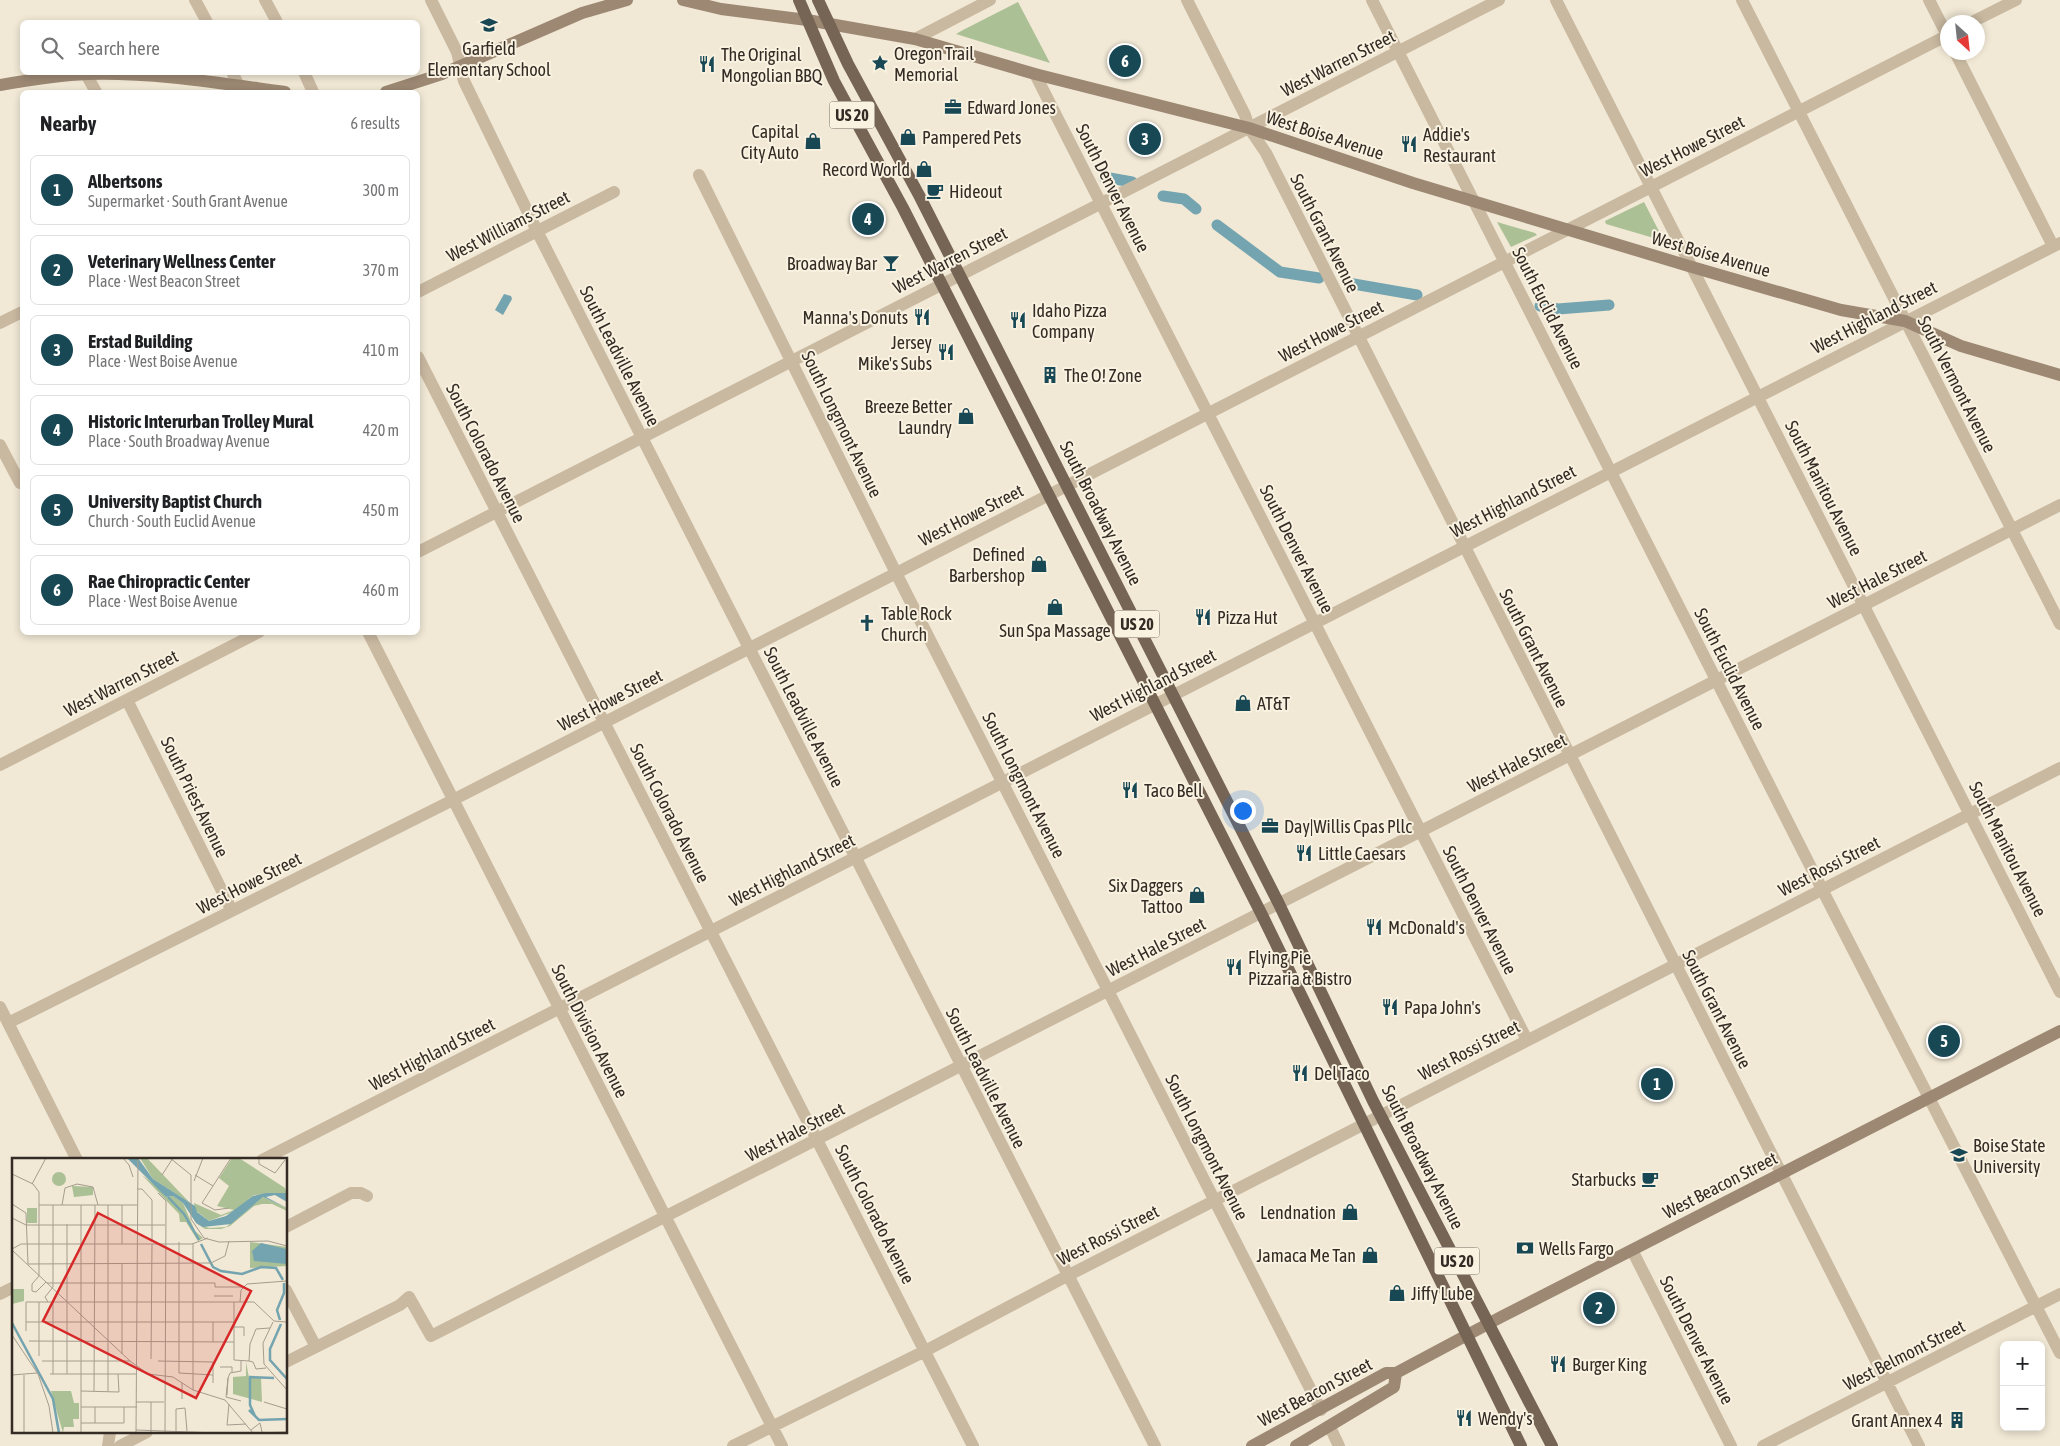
<!DOCTYPE html>
<html lang="en">
<head>
<meta charset="utf-8">
<style>
	:root { --surface:#fff; --page:#f2f2f2; --text:#202124; --muted:#757577; --line:#e0e0e0; --accent:#194855 }
	body { margin:0; font-family:"Asap Condensed",sans-serif; background:var(--page); color:var(--text) }
	.controls { position:absolute; right:15px; bottom:15px; display:grid; overflow:hidden; border-radius:8px; box-shadow:0 2px 8px #0003 }
	.controls button { width:45px; height:45px; display:grid; place-items:center; padding:0; border:0; border-bottom:1px solid var(--line); background:var(--surface); color:var(--text); font:25px sans-serif }
	.compass { position:absolute; left:1940px; top:15px; width:45px; height:45px; border-radius:50%; background:var(--surface); box-shadow:0 2px 8px #0003; rotate:153deg }
	.you { position:absolute; left:1242px; top:810px; width:18px; height:18px; margin:-12px; border:4px solid #fff; border-radius:50%; background:#1a73e8; box-shadow:0 0 0 8px #1a73e833 }
	.badge { display:grid; place-items:center; width:32px; height:32px; border-radius:50%; background:var(--accent); color:#fff; font-size:16px; font-weight:700 }
	.pin { position:absolute; translate:-50% -50%; border:2px solid #fff; box-shadow:0 1px 5px #0006 }
	.list { margin:0; padding:0; list-style:none }
	h2 { display:flex; justify-content:space-between; align-items:center; height:65px; margin:0; padding:0 20px; font-size:21px }
	h2 small { font-size:16px; font-weight:400; color:var(--muted) }
	.list li { display:grid; grid-template-columns:32px 1fr auto; gap:15px; align-items:center; box-sizing:border-box; height:70px; margin:0 10px 10px; padding:0 10px; border:1px solid var(--line); border-radius:8px }
	.list b { display:block; font-size:19px; white-space:nowrap }
	.list p { margin:0; font-size:16px; white-space:nowrap; color:var(--muted) }
	.list em { font-size:16px; font-style:normal; color:var(--muted) }
	.icon { flex:none; width:28px; height:28px; fill:none; stroke:currentColor; stroke-width:2; stroke-linecap:round; stroke-linejoin:round }
	.map { position:relative; flex:none; width:2060px; height:1446px; overflow:hidden }
	.search { position:absolute; background:var(--surface); box-shadow:0 2px 8px #0003; left:20px; top:20px; width:400px; height:55px; display:flex; align-items:center; gap:12px; box-sizing:border-box; padding:0 18px; border-radius:8px; color:var(--muted); font-size:19px }
	.panel { position:absolute; background:var(--surface); box-shadow:0 2px 8px #0003; left:20px; top:90px; width:400px; height:545px; border-radius:8px }
	.map>svg:first-child { display:block }
	.green { fill:#abc095 }
	.water { fill:#73a4af }
	.lines { fill:none; stroke-linecap:round; stroke-linejoin:round }
	.canal { stroke:#73a4af; stroke-width:11 }
	.street { stroke:#c9b9a1; stroke-width:12 }
	.secondary { stroke:#9c8873; stroke-width:12 }
	.primary { stroke:#766554; stroke-width:12 }
	.labels { text-anchor:middle; dominant-baseline:central; stroke-width:4; stroke-linejoin:round; paint-order:stroke }
	.shield { fill:#f9f2e1; stroke:#6e675d; stroke-width:1 }
	.shield-label { font-size:16px; font-weight:bold; fill:#332b24 }
	.poi-label { font-size:18px; fill:#332b24; stroke:#f9f2e1; text-anchor:start }
	.street-label { font-size:18px; fill:#332b24; stroke:#f9f2e1 }
	.inset-river { fill:none; stroke:#73a4af; stroke-width:2.5 }
	.inset-road { fill:none; stroke:#a59c8e; stroke-width:1 }
	.view { fill:#d62828; fill-opacity:0.15; stroke:#d62828; stroke-width:2.5 }
	.inset-edge { fill:none; stroke:#332b24; stroke-width:2.5 }
</style>
</head>
<body>
<div class="map">
<svg width="2060" height="1446" viewBox="0 0 2060 1446">
	<rect width="100%" height="100%" fill="#f1e8d5"/>
	<path class="green" d="M1018,2L1050,63L956,34L963,30Z
		M1644,202L1664,241L1606,224L1605,221Z
		M1497,222L1535,233L1537,235L1511,247Z"/>
	<path class="water" d="M504,294L511,296L512,299L503,315L495,310Z"/>
	<g class="lines">
		<path class="canal" d="M1104,177L1132,182
			M1163,196L1184,199L1196,209
			M1217,225L1280,272L1319,278
			M1348,283L1417,295
			M1540,306L1558,309L1609,305"/>
		<path class="street" d="M195,0L207,22
			M265,0L277,22
			M431,0L457,52L464,81L537,231L1155,1446
			M1187,0L1245,115L1249,128L1266,153L1919,1446
			M1372,0L1827,899L2060,1353
			M1556,0L2060,992
			M1742,0L2060,624
			M1929,0L1948,37
			M1972,22L2016,0
			M915,39L990,0
			M1955,52L2053,246
			M232,72L239,86
			M304,72L313,92
			M86,74L96,92
			M1035,74L1527,1040
			M699,175L896,573L1321,1410
			M418,292L614,192
			M0,323L22,312
			M418,357L973,1446
			M0,445L20,483L22,482
			M418,552L1499,0
			M368,632L782,1446
			M127,700L232,911
			M0,765L259,632
			M0,1007L77,1160
			M8,1023L443,805L1948,35
			M262,1160L2060,243
			M286,1227L351,1193H361L367,1196
			M1632,1250L1731,1446
			M286,1290L316,1347
			M0,1294L14,1287
			M286,1362L400,1305L409,1297L431,1336L2060,505
			M1330,1427L1339,1446
			M108,1446L110,1432
			M120,1446L147,1432
			M733,1446L925,1351L1067,1276L2060,768
			M1763,1446L2060,1294"/>
		<path class="secondary" d="M683,0L721,9L807,20L915,39L1035,74L1249,128L1413,183L1692,267L1841,310L1905,321L1961,346L2060,375
			M0,85C29,80 58,75 87,74C154,72 219,83 285,92
			M386,92L442,74L582,13L627,0
			M1252,1446L1386,1373H1396L1501,1317L2060,1031
			M1296,1446L1394,1387L1396,1373"/>
		<path class="primary" d="M799,0L834,81L903,208L1261,913L1521,1446
			M818,0L848,64L920,197L1279,904L1373,1101L1552,1446"/>
	</g>
	<defs>
		<g id="school-bare" transform="scale(1.35)"><path d="M0-5L7-2L0 1L-7-2ZM-4 1L0 2.5L4 1V4Q0 6-4 4Z" fill="#194855" stroke="#f9f2e1" stroke-width="2.5" paint-order="stroke"/></g>
		<g id="sight-bare" transform="scale(1.35)"><path d="M0-6L1.8-2.2L6-1.7L2.9 1.2L3.7 5.4L0 3.3L-3.7 5.4L-2.9 1.2L-6-1.7L-1.8-2.2Z" fill="#194855" stroke="#f9f2e1" stroke-width="2.5" paint-order="stroke"/></g>
		<g id="restaurant-bare" transform="scale(1.35)"><path d="M-5-6h1v4h1v-4h1v4h1v-4h1v5L-1.5 .5V6h-2V.5L-5-1ZM5-6V6H3V1.5H1.5Q1.5-4 5-6Z" fill="#194855" stroke="#f9f2e1" stroke-width="2.5" paint-order="stroke"/></g>
		<g id="office-bare" transform="scale(1.35)"><path d="M-6-3h4V-5.5h4V-3h4V5H-6ZM-1-4.5V-3h2v-1.5ZM-6 0V1H6V0Z" fill="#194855" stroke="#f9f2e1" stroke-width="2.5" paint-order="stroke"/></g>
		<g id="shop-bare" transform="scale(1.35)"><path d="M-5-2.5h2.3a2.7 3.5 0 0 1 5.4 0H5L5.5 6h-11ZM-1.5-2.5h3a1.5 2.3 0 0 0-3 0Z" fill="#194855" stroke="#f9f2e1" stroke-width="2.5" paint-order="stroke"/></g>
		<g id="cafe-bare" transform="scale(1.35)"><path d="M-5.5-4.5H6V0H3Q3 3.5 0 3.5H-2.5Q-5.5 3.5-5.5 0ZM3-3.2v2h1.7v-2ZM-6 4.5H4V6H-6Z" fill="#194855" stroke="#f9f2e1" stroke-width="2.5" paint-order="stroke"/></g>
		<g id="bar-bare" transform="scale(1.35)"><path d="M-6-5H6L.8 .8V4.5H3.5V6h-7V4.5H-.8V.8Z" fill="#194855" stroke="#f9f2e1" stroke-width="2.5" paint-order="stroke"/></g>
		<g id="building-bare" transform="scale(1.35)"><path d="M-4-6H4V6H1V3H-1V6H-4ZM-2.5-4.3h1.7v1.8h-1.7ZM.8-4.3h1.7v1.8H.8ZM-2.5-1h1.7V.8h-1.7ZM.8-1h1.7V.8H.8Z" fill="#194855" stroke="#f9f2e1" stroke-width="2.5" paint-order="stroke"/></g>
		<g id="church-bare" transform="scale(1.35)"><path d="M-1.2-6h2.4v3.5h3.3v2.4h-3.3V6h-2.4V-.1h-3.3v-2.4h3.3Z" fill="#194855" stroke="#f9f2e1" stroke-width="2.5" paint-order="stroke"/></g>
		<g id="university-bare" transform="scale(1.35)"><path d="M0-5L7-2L0 1L-7-2ZM-4 1L0 2.5L4 1V4Q0 6-4 4Z" fill="#194855" stroke="#f9f2e1" stroke-width="2.5" paint-order="stroke"/></g>
		<g id="bank-bare" transform="scale(1.35)"><path d="M-6-4H6V4H-6ZM0-2.3a2.3 2.3 0 1 0 0 4.6a2.3 2.3 0 1 0 0-4.6Z" fill="#194855" stroke="#f9f2e1" stroke-width="2.5" paint-order="stroke"/></g>
	</defs>
	<g fill-rule="evenodd">
		<use href="#school-bare" x="489" y="25"/>
		<use href="#sight-bare" x="880" y="63"/>
		<use href="#restaurant-bare" x="707" y="64"/>
		<use href="#office-bare" x="953" y="107"/>
		<use href="#shop-bare" x="908" y="137"/>
		<use href="#shop-bare" x="813" y="141"/>
		<use href="#restaurant-bare" x="1409" y="144"/>
		<use href="#shop-bare" x="924" y="169"/>
		<use href="#cafe-bare" x="935" y="191"/>
		<use href="#bar-bare" x="891" y="263"/>
		<use href="#restaurant-bare" x="922" y="317"/>
		<use href="#restaurant-bare" x="1018" y="320"/>
		<use href="#restaurant-bare" x="946" y="352"/>
		<use href="#building-bare" x="1050" y="375"/>
		<use href="#shop-bare" x="966" y="416"/>
		<use href="#shop-bare" x="1039" y="564"/>
		<use href="#shop-bare" x="1055" y="607"/>
		<use href="#restaurant-bare" x="1203" y="617"/>
		<use href="#church-bare" x="867" y="623"/>
		<use href="#shop-bare" x="1243" y="703"/>
		<use href="#restaurant-bare" x="1130" y="790"/>
		<use href="#office-bare" x="1270" y="826"/>
		<use href="#restaurant-bare" x="1304" y="853"/>
		<use href="#shop-bare" x="1197" y="895"/>
		<use href="#restaurant-bare" x="1374" y="927"/>
		<use href="#restaurant-bare" x="1234" y="967"/>
		<use href="#restaurant-bare" x="1390" y="1007"/>
		<use href="#restaurant-bare" x="1300" y="1073"/>
		<use href="#university-bare" x="1959" y="1155"/>
		<use href="#cafe-bare" x="1650" y="1179"/>
		<use href="#shop-bare" x="1350" y="1212"/>
		<use href="#bank-bare" x="1525" y="1248"/>
		<use href="#shop-bare" x="1370" y="1255"/>
		<use href="#shop-bare" x="1397" y="1293"/>
		<use href="#restaurant-bare" x="1558" y="1364"/>
		<use href="#restaurant-bare" x="1464" y="1418"/>
		<use href="#building-bare" x="1957" y="1420"/>
	</g>
	<g class="labels">
		<g class="shield">
			<rect x="829.5" y="101.5" width="45" height="27" rx="4"/>
			<rect x="1114.5" y="610.5" width="45" height="27" rx="4"/>
			<rect x="1434.5" y="1247.5" width="45" height="27" rx="4"/>
		</g>
		<g class="shield-label">
			<text x="852" y="115">US 20</text>
			<text x="1137" y="624">US 20</text>
			<text x="1457" y="1261">US 20</text>
		</g>
		<g class="poi-label">
			<text x="489" y="48" text-anchor="middle">Garfield<tspan x="489" dy="21">Elementary School</tspan></text>
			<text x="894" y="53">Oregon Trail<tspan x="894" dy="21">Memorial</tspan></text>
			<text x="721" y="54">The Original<tspan x="721" dy="21">Mongolian BBQ</tspan></text>
			<text x="967" y="107">Edward Jones</text>
			<text x="799" y="131" text-anchor="end">Capital<tspan x="799" dy="21">City Auto</tspan></text>
			<text x="1423" y="134">Addie's<tspan x="1423" dy="21">Restaurant</tspan></text>
			<text x="922" y="137">Pampered Pets</text>
			<text x="910" y="169" text-anchor="end">Record World</text>
			<text x="949" y="191">Hideout</text>
			<text x="877" y="263" text-anchor="end">Broadway Bar</text>
			<text x="1032" y="310">Idaho Pizza<tspan x="1032" dy="21">Company</tspan></text>
			<text x="908" y="317" text-anchor="end">Manna's Donuts</text>
			<text x="932" y="342" text-anchor="end">Jersey<tspan x="932" dy="21">Mike's Subs</tspan></text>
			<text x="1064" y="375">The O! Zone</text>
			<text x="952" y="406" text-anchor="end">Breeze Better<tspan x="952" dy="21">Laundry</tspan></text>
			<text x="1025" y="554" text-anchor="end">Defined<tspan x="1025" dy="21">Barbershop</tspan></text>
			<text x="881" y="613">Table Rock<tspan x="881" dy="21">Church</tspan></text>
			<text x="1217" y="617">Pizza Hut</text>
			<text x="1055" y="630" text-anchor="middle">Sun Spa Massage</text>
			<text x="1257" y="703">AT&amp;T</text>
			<text x="1144" y="790">Taco Bell</text>
			<text x="1284" y="826">Day|Willis Cpas Pllc</text>
			<text x="1318" y="853">Little Caesars</text>
			<text x="1183" y="885" text-anchor="end">Six Daggers<tspan x="1183" dy="21">Tattoo</tspan></text>
			<text x="1388" y="927">McDonald's</text>
			<text x="1248" y="957">Flying Pie<tspan x="1248" dy="21">Pizzaria &amp; Bistro</tspan></text>
			<text x="1404" y="1007">Papa John's</text>
			<text x="1314" y="1073">Del Taco</text>
			<text x="1973" y="1145">Boise State<tspan x="1973" dy="21">University</tspan></text>
			<text x="1636" y="1179" text-anchor="end">Starbucks</text>
			<text x="1336" y="1212" text-anchor="end">Lendnation</text>
			<text x="1539" y="1248">Wells Fargo</text>
			<text x="1356" y="1255" text-anchor="end">Jamaca Me Tan</text>
			<text x="1411" y="1293">Jiffy Lube</text>
			<text x="1572" y="1364">Burger King</text>
			<text x="1478" y="1418">Wendy's</text>
			<text x="1943" y="1420" text-anchor="end">Grant Annex 4</text>
		</g>
		<g class="street-label">
			<text transform="translate(1338 63) rotate(-27)">West Warren Street</text>
			<text transform="translate(1325 135) rotate(18)">West Boise Avenue</text>
			<text transform="translate(1692 146) rotate(-27)">West Howe Street</text>
			<text transform="translate(1113 188) rotate(63)">South Denver Avenue</text>
			<text transform="translate(508 226) rotate(-27)">West Williams Street</text>
			<text transform="translate(1325 233) rotate(63)">South Grant Avenue</text>
			<text transform="translate(1711 254) rotate(16)">West Boise Avenue</text>
			<text transform="translate(950 260) rotate(-27)">West Warren Street</text>
			<text transform="translate(1548 308) rotate(63)">South Euclid Avenue</text>
			<text transform="translate(1874 317) rotate(-27)">West Highland Street</text>
			<text transform="translate(1331 331) rotate(-27)">West Howe Street</text>
			<text transform="translate(620 356) rotate(63)">South Leadville Avenue</text>
			<text transform="translate(1957 384) rotate(63)">South Vermont Avenue</text>
			<text transform="translate(842 424) rotate(64)">South Longmont Avenue</text>
			<text transform="translate(486 453) rotate(63)">South Colorado Avenue</text>
			<text transform="translate(1824 488) rotate(63)">South Manitou Avenue</text>
			<text transform="translate(1513 501) rotate(-27)">West Highland Street</text>
			<text transform="translate(1101 513) rotate(63)">South Broadway Avenue</text>
			<text transform="translate(971 515) rotate(-27)">West Howe Street</text>
			<text transform="translate(1297 549) rotate(63)">South Denver Avenue</text>
			<text transform="translate(1877 579) rotate(-27)">West Hale Street</text>
			<text transform="translate(1534 648) rotate(63)">South Grant Avenue</text>
			<text transform="translate(1730 669) rotate(63)">South Euclid Avenue</text>
			<text transform="translate(121 683) rotate(-27)">West Warren Street</text>
			<text transform="translate(1153 685) rotate(-27)">West Highland Street</text>
			<text transform="translate(610 700) rotate(-27)">West Howe Street</text>
			<text transform="translate(804 717) rotate(63)">South Leadville Avenue</text>
			<text transform="translate(1517 763) rotate(-27)">West Hale Street</text>
			<text transform="translate(1024 785) rotate(63)">South Longmont Avenue</text>
			<text transform="translate(195 797) rotate(64)">South Priest Avenue</text>
			<text transform="translate(670 813) rotate(63)">South Colorado Avenue</text>
			<text transform="translate(2008 849) rotate(63)">South Manitou Avenue</text>
			<text transform="translate(1829 866) rotate(-27)">West Rossi Street</text>
			<text transform="translate(792 870) rotate(-27)">West Highland Street</text>
			<text transform="translate(249 883) rotate(-27)">West Howe Street</text>
			<text transform="translate(1480 910) rotate(63)">South Denver Avenue</text>
			<text transform="translate(1156 947) rotate(-27)">West Hale Street</text>
			<text transform="translate(1717 1009) rotate(63)">South Grant Avenue</text>
			<text transform="translate(590 1031) rotate(63)">South Division Avenue</text>
			<text transform="translate(1469 1050) rotate(-27)">West Rossi Street</text>
			<text transform="translate(432 1054) rotate(-27)">West Highland Street</text>
			<text transform="translate(986 1078) rotate(63)">South Leadville Avenue</text>
			<text transform="translate(795 1132) rotate(-27)">West Hale Street</text>
			<text transform="translate(1207 1147) rotate(63)">South Longmont Avenue</text>
			<text transform="translate(1423 1157) rotate(63)">South Broadway Avenue</text>
			<text transform="translate(1720 1185) rotate(-27)">West Beacon Street</text>
			<text transform="translate(875 1214) rotate(63)">South Colorado Avenue</text>
			<text transform="translate(1108 1235) rotate(-27)">West Rossi Street</text>
			<text transform="translate(1697 1340) rotate(63)">South Denver Avenue</text>
			<text transform="translate(1904 1355) rotate(-27)">West Belmont Street</text>
			<text transform="translate(1315 1392) rotate(-28)">West Beacon Street</text>
		</g>
	</g>
	<g transform="translate(12 1158)">
		<rect width="275" height="275" fill="#f1e8d5"/>
		<path d="M128,0H135L178,45L141,21ZM220,0H227L273,30L275,35L242,37L223,53L197,63L183,52L182,45L209,57L222,52L205,48L217,28L207,20ZM40 21a7 7 0 1 1 14 0a7 7 0 1 1-14 0ZM130,17L155,36L149,33L154,39L161,38L171,45L183,73L191,80L186,83L174,64H168L167,56ZM60,28L81,29V37L62,39ZM251,39L275,50V53L260,46H250L242,48L218,68L209,71H193L184,65L197,70L214,69ZM15,50H25V65H15ZM238,84L275,89V108L238,110ZM0,131H12V143L0,146ZM234,204L237,220L249,219L250,244L221,236V219L234,218ZM39,233H59L62,245H67V261H61L62,269H52L51,275Z" fill="#abc095"/>
		<path d="M115,0H126L141,21L183,48L185,54L197,63L214,58L241,38L254,35H275V44L263,37L254,39L275,50L251,39L219,66L191,69L184,65L171,45L161,38L154,39ZM249,85L274,91L275,106L242,103L240,93Z" fill="#73a4af"/>
		<path class="inset-river" d="M156,39L172,56L187,82M189,86L201,109L209,113L230,116L249,109L264,110L271,122M268,162L265,152L272,135V125M0,165L41,241L47,275M269,166L258,191V202L275,221M237,252L247,262L275,261M243,258L238,247V219L262,220"/>
		<path class="inset-road" d="M111,0L117,7L121,19M158,0L179,17V61L192,80L207,84L256,83L275,88M247,0V6L263,15L273,2M0,16L21,26L27,34V118L20,126V133L24,134L34,124M150,17L161,0M183,17L201,28M182,23L191,0M20,26L34,0M125,31H130L140,42V84M146,35L154,43L153,275M0,46L14,55L16,106L199,105L213,98L217,83M27,47H125M50,47L53,30L65,26L81,29L86,47M217,50L203,52L190,45L219,0M0,60L14,67H153M167,84V215L201,217M110,86V47M0,91L9,86H180L196,80M0,92L118,203L136,216L161,219L181,232L213,242L241,275M35,125H203V129H231M202,138H221M36,144L33,139L41,129V47M222,144V202L237,203M228,144L229,132L235,126L275,123M14,164H222M261,164L251,185L252,206L275,232M222,169H232V178M14,173V144H242L262,163L274,164M0,177L26,216L37,248L41,275M17,183L222,184M201,184V164M110,196V105M27,198V144M139,201L140,86M30,203H118M146,203L201,204V225M237,203L238,186L244,171L258,170M237,203L241,204L244,211L254,210M208,209H220V214M38,216H125M41,216V145M55,216V66M0,217L25,215M216,220L218,215L229,213V203M181,232V85M69,233L107,234L106,216M82,233L83,47M96,233V47M215,237L216,220L214,239L229,243M170,241V225M124,244H152M252,244L275,251M217,246L215,267L234,266M69,249H125M69,265H112V249M83,265V249M124,272L205,275M239,272L248,265L250,274M164,273V251L173,250L175,273M12,275V217M69,275V47M124,275L126,0M139,275V244M243,275L275,274"/>
		<path class="view" d="M86,55L239,133L184,240L31,163Z"/>
		<rect width="275" height="275" class="inset-edge"/>
	</g>
</svg>
<div class="controls">
<button>+</button>
<button>−</button>
</div>
<svg class="compass" viewBox="-18 -18 36 36"><path d="M0-13l5 13h-10z" fill="#e53935"/><path d="M0 13l5-13h-10z" fill="#757577"/></svg>
<div class="you"></div>
<div class="pin badge" style="left:1657px;top:1084px">1</div>
<div class="pin badge" style="left:1599px;top:1308px">2</div>
<div class="pin badge" style="left:1145px;top:139px">3</div>
<div class="pin badge" style="left:868px;top:219px">4</div>
<div class="pin badge" style="left:1944px;top:1041px">5</div>
<div class="pin badge" style="left:1125px;top:61px">6</div>
<div class="search"><svg class="icon" aria-label="search" viewBox="0 0 24 24"><circle cx="10" cy="10" r="6"/><path d="M15 15l6 6"/></svg>Search here</div>
<section class="panel">
<h2>Nearby<small>6 results</small></h2>
<ul class="list">
<li><span class="badge">1</span><div><b>Albertsons</b><p>Supermarket · South Grant Avenue</p></div><em>300 m</em></li>
<li><span class="badge">2</span><div><b>Veterinary Wellness Center</b><p>Place · West Beacon Street</p></div><em>370 m</em></li>
<li><span class="badge">3</span><div><b>Erstad Building</b><p>Place · West Boise Avenue</p></div><em>410 m</em></li>
<li><span class="badge">4</span><div><b>Historic Interurban Trolley Mural</b><p>Place · South Broadway Avenue</p></div><em>420 m</em></li>
<li><span class="badge">5</span><div><b>University Baptist Church</b><p>Church · South Euclid Avenue</p></div><em>450 m</em></li>
<li><span class="badge">6</span><div><b>Rae Chiropractic Center</b><p>Place · West Boise Avenue</p></div><em>460 m</em></li>
</ul>
</section>
</div>
</body>
</html>
